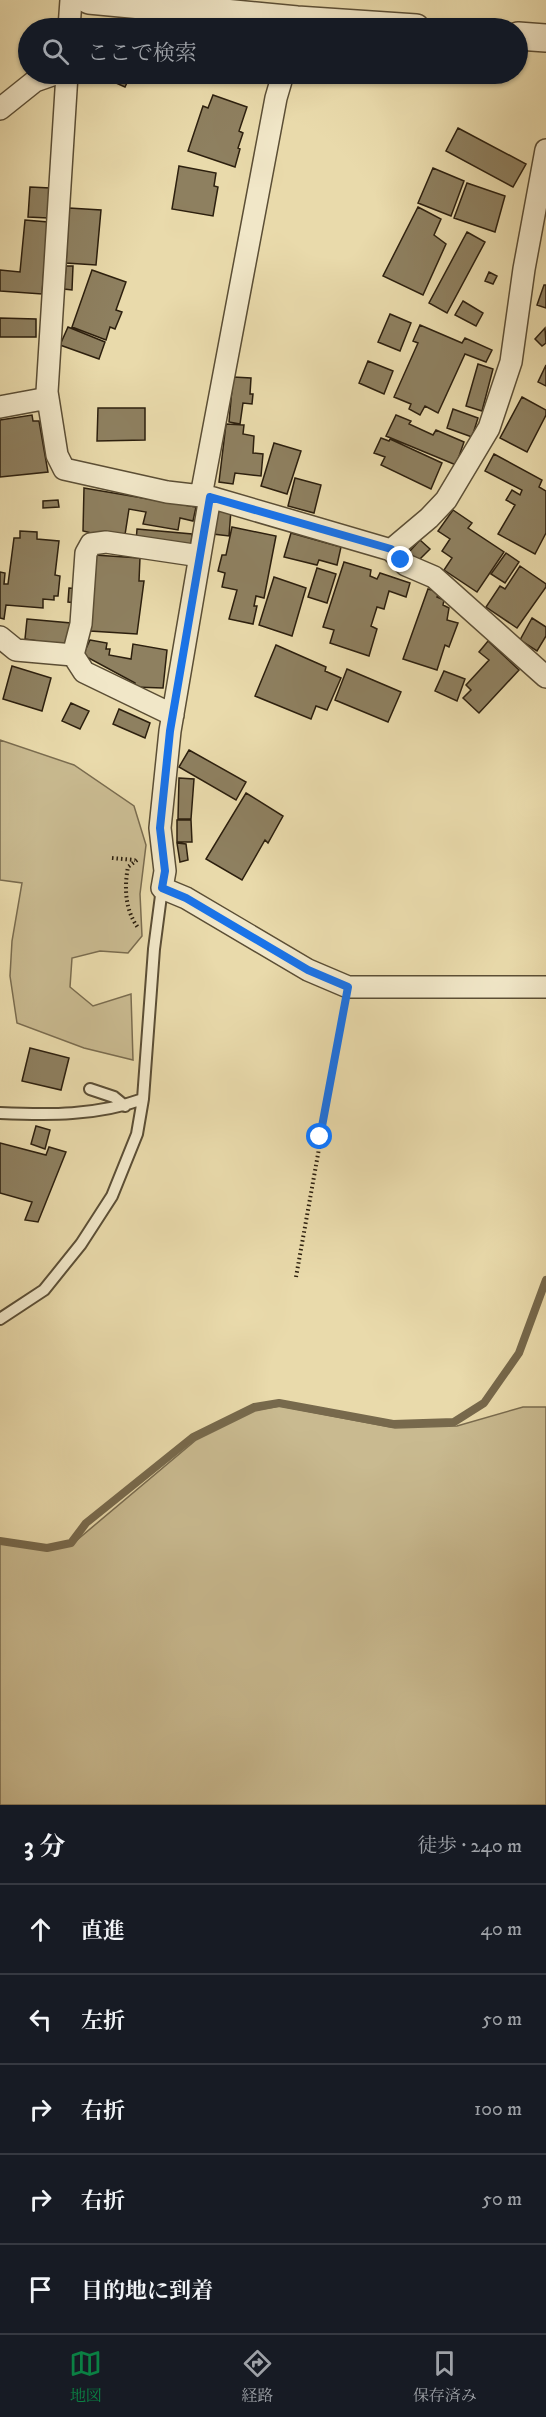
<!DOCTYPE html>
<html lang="ja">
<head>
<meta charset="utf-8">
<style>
	:root { --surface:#171b24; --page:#242831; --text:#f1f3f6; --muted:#9ea1a6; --line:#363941; --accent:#0b8043 }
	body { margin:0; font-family:"IM FELL DW Pica","Noto Serif JP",serif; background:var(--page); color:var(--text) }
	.stop { position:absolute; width:18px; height:18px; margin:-14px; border:4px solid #1a73e8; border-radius:50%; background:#fff }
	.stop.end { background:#1a73e8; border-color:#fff; box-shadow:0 2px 6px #0008 }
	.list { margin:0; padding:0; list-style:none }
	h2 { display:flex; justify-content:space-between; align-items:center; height:78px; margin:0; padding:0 24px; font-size:26px }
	h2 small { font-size:20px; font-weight:400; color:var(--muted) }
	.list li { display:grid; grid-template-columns:39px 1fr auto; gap:18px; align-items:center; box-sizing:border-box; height:90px; padding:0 24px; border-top:2px solid var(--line) }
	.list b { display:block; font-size:22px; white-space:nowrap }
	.list em { font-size:20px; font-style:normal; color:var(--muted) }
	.icon { flex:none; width:33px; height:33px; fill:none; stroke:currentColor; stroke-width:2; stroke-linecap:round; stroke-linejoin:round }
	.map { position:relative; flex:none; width:546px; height:1805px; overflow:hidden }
	.search { position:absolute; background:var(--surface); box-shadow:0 2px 4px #0004; left:18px; right:18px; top:18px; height:66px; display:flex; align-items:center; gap:15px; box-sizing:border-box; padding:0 21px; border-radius:33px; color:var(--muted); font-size:22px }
	.sheet { height:528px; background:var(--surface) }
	nav { display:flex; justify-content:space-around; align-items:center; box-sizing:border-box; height:84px; border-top:2px solid var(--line); background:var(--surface); font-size:16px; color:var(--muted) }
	nav a { display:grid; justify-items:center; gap:3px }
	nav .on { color:var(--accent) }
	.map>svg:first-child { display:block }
	.green { fill:#c9ba90; stroke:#7a6c4f; stroke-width:1.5 }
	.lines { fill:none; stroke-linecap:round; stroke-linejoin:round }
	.stream { stroke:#77694c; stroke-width:8 }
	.building { fill:#8e8060; stroke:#2c1f0e; stroke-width:1.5 }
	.service-casing { stroke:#5b4e35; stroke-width:14 }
	.minor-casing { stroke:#5b4e35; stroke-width:24 }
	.tertiary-casing { stroke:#5b4e35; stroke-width:30 }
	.path { stroke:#2c1f0e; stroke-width:4; stroke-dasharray:1.5 3; stroke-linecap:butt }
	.service { stroke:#f1e7c8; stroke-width:10 }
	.minor { stroke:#f1e7c8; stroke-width:21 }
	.tertiary { stroke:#f1e7c8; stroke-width:27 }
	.route { stroke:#1a73e8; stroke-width:8 }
</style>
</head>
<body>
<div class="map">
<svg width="546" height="1805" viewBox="0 0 546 1805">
	<rect width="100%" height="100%" fill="#e9daab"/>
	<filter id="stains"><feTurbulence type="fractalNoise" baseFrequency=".00333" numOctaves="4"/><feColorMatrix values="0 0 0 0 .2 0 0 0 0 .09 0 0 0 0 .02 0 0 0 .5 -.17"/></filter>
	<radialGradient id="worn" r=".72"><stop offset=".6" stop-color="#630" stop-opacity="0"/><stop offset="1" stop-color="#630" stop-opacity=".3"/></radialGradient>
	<path class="green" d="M0,740L74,765L134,806L146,845L140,894L142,936L128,953L100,951L72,958L70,987L93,1006L131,994L133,1060L84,1048L17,1023L10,976L12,941L22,883L0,880Z
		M280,1406L395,1428L457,1426L523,1407H546V1805H0V1543L47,1550L71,1545L196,1440L255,1411Z"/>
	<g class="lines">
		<path class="stream" d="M0,1541L47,1548L71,1543L86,1523L193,1437L254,1407L279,1403L393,1424L454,1422L484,1403L519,1353L546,1280"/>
	</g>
	<path class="building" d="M91,20L108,26V28H89Z
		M101,74H131L125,87L100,76Z
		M213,95L247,107L239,131L243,133L238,148L240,149L235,167L188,151L203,106L208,108Z
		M458,128L526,164L513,187L446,151Z
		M179,166L216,173L214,186L218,187L213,216L172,209Z
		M433,168L464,181L451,216L418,203Z
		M467,183L505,196L495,232L454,218Z
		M30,187L50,188L48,218L28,217Z
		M418,207L441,219L434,235L446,244L423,295L383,276Z
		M69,208L101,210L96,265L66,263Z
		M25,220L48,222L42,294L0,291V270L20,272Z
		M467,232L485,242L447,313L429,303Z
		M66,266H73L72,290L64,289Z
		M92,270L126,282L116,310L122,312L115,329L110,327L106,340L72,327Z
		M489,272L497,276L493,284L485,281Z
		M544,285H546V308L537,305Z
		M463,301L483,313L476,326L455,315Z
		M390,314L411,323L400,351L378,342Z
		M0,318L36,319V337H0Z
		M420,325L462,343L465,338L492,350L486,362L465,354L438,413L425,406L420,415L409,409L411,404L394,397L418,343L413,341Z
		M68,327L105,342L99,359L60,345Z
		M545,328L546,343L542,346L535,339Z
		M368,361L393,371L384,394L359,383Z
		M478,364L493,369L482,411L466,406Z
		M546,365V386L538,382Z
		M233,377L251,378L250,394H253L252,404L243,403L240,424L229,422Z
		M522,397L546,410V415L527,452L500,438Z
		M98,408H145V440L97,441Z
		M453,409L478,418L472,437L447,428Z
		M32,415L33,421H39L48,472L0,477V420Z
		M396,415L411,421L409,424L433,435L436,430L464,442L456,465L386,436Z
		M226,424L244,425L243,434L254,436L253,453L263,454L261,476L235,473L233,484L219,482Z
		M381,438L389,441L390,439L442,463L431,489L381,465L385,457L374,453Z
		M274,443L301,451L287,494L261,486Z
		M494,454L542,480L539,487L546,491V533L535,554L498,534L515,505L506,500L512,490L520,495L522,490L485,471Z
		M295,478L321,485L314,513L288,506Z
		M84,488L196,507L193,521L180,518L178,530L143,524L146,512L129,509L124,541L83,531Z
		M58,500L59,507L43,508V501Z
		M216,509L231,510L229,536L213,534Z
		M453,510L472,523L468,528L504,552L477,592L444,570L452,558L442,551L450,539L438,531Z
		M232,527L276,536L264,598L256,596L254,606H257L253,624L229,619L237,590L222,587L225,573L218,571L222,555H226Z
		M137,529L192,534L191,547L136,542Z
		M20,531L37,532V539L59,541L55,575L60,576L58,596H54V600L43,599V608L6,605L4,619L0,618V572L5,573L4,584H8L14,538H20Z
		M291,533L341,547L337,565L319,560L317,565L284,557Z
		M420,540L430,549L418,561L409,552Z
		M506,553L519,562L505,583L491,574Z
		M94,555L140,558L139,581H144L137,634L90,631Z
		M344,562L371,570L370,576L377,579L380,573L410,583L406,597L389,591L384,609L377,607L371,626L377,629L369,656L330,643L334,630L323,627Z
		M520,566L546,584V587L517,628L486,607L500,586L505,589Z
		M317,568L336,574L327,603L308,597Z
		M274,577L306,588L292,636L259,625Z
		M69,588L78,589L77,603L68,602Z
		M428,589L439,592L437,597L444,600L443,605L449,608L447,620L458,623L449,647L445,645L437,670L403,659Z
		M532,618L546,627V636L537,651L520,640Z
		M27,619L71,623L69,646L25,639Z
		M90,640L107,643L106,649H110L109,655L131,659L133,644L167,650L163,688L134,687L135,683L83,655Z
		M488,641L519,670L479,713L463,698L471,690L466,685L489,660L479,652Z
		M276,645L326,667L325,671L341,678L327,710L316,706L311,719L255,696Z
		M12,666L51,678L42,711L3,699Z
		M347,669L401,692L388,722L335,700Z
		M444,671L465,679L457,701L435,691Z
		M71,703L89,711L80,729L62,721Z
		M119,709L150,723L145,738L113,724Z
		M189,750L246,782L236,800L179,767Z
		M179,778L194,779L191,819H178Z
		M246,793L283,816L268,843L265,840L242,880L206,859Z
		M177,820H191L192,842H177Z
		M177,843L186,844L188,860L180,862Z
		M30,1048L69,1058L61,1090L22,1081Z
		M36,1126L50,1130L45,1149L31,1144Z
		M0,1143L46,1155L49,1147L66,1152L38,1222L25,1220L32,1202L0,1193Z"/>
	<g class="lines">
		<g class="service-casing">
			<path id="service" d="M90,1089L114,1097L125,1106
				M0,1113C49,1115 96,1116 143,1099
				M0,1319L44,1290L81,1244L112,1196L137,1134L143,1099L154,949L162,888"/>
		</g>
		<g class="minor-casing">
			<path id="minor" d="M69,28L71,0
				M67,74L47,392L57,455L64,469L167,492L210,497L391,550L406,565L434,577L546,677
				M0,109L35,81L55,74
				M0,407L48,398
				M201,496L276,98L283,74
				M210,497L170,731L160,828L165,871L162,888L186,898L308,970L348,987H546
				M391,550L429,518L446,500L489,428L511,362L524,269L546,150
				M0,637L16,650L73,655L84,672L173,715
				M73,655L81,624L86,553L91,544L106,542L200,556"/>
		</g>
		<g class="tertiary-casing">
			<path id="tertiary" d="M89,0L297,20L416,28
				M518,36L546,38"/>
		</g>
		<path class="path" d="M112,858L135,860
			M137,860L128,867C124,888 125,911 139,929
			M296,1277L344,1009"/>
		<use href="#service" class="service"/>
		<use href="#minor" class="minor"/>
		<use href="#tertiary" class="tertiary"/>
	</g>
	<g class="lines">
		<path class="route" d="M320,1137L348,987L308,970L186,898L162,888L165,871L160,828L170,731L210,497L391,549L401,560"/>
	</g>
	<rect width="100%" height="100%" filter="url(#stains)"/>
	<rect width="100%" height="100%" fill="url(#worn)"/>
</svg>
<div class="stop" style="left:320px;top:1137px"></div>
<div class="stop end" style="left:401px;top:560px"></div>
<div class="search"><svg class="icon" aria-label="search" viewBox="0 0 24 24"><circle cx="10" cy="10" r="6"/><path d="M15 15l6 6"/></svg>ここで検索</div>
</div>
<section class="sheet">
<h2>3 分<small>徒歩 · 240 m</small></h2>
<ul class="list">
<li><svg class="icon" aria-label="ahead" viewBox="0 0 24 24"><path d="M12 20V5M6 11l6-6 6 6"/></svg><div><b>直進</b></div><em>40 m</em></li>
<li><svg class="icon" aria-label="left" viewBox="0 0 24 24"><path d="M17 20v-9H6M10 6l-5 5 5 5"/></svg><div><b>左折</b></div><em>50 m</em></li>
<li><svg class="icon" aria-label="right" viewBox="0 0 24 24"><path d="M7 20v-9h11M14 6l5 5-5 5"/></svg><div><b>右折</b></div><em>100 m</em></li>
<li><svg class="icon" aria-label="right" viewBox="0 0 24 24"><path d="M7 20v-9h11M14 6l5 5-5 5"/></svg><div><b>右折</b></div><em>50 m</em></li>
<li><svg class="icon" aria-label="arrive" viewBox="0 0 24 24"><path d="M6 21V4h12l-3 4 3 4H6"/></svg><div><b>目的地に到着</b></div></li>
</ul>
</section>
<nav>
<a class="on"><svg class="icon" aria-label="map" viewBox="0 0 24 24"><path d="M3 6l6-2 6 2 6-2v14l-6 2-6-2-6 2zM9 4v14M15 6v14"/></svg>地図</a>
<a><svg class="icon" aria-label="directions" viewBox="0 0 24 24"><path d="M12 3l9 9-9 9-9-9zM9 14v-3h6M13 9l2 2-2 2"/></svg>経路</a>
<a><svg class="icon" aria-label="saved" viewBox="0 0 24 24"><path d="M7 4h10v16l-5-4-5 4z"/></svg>保存済み</a>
</nav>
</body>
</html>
